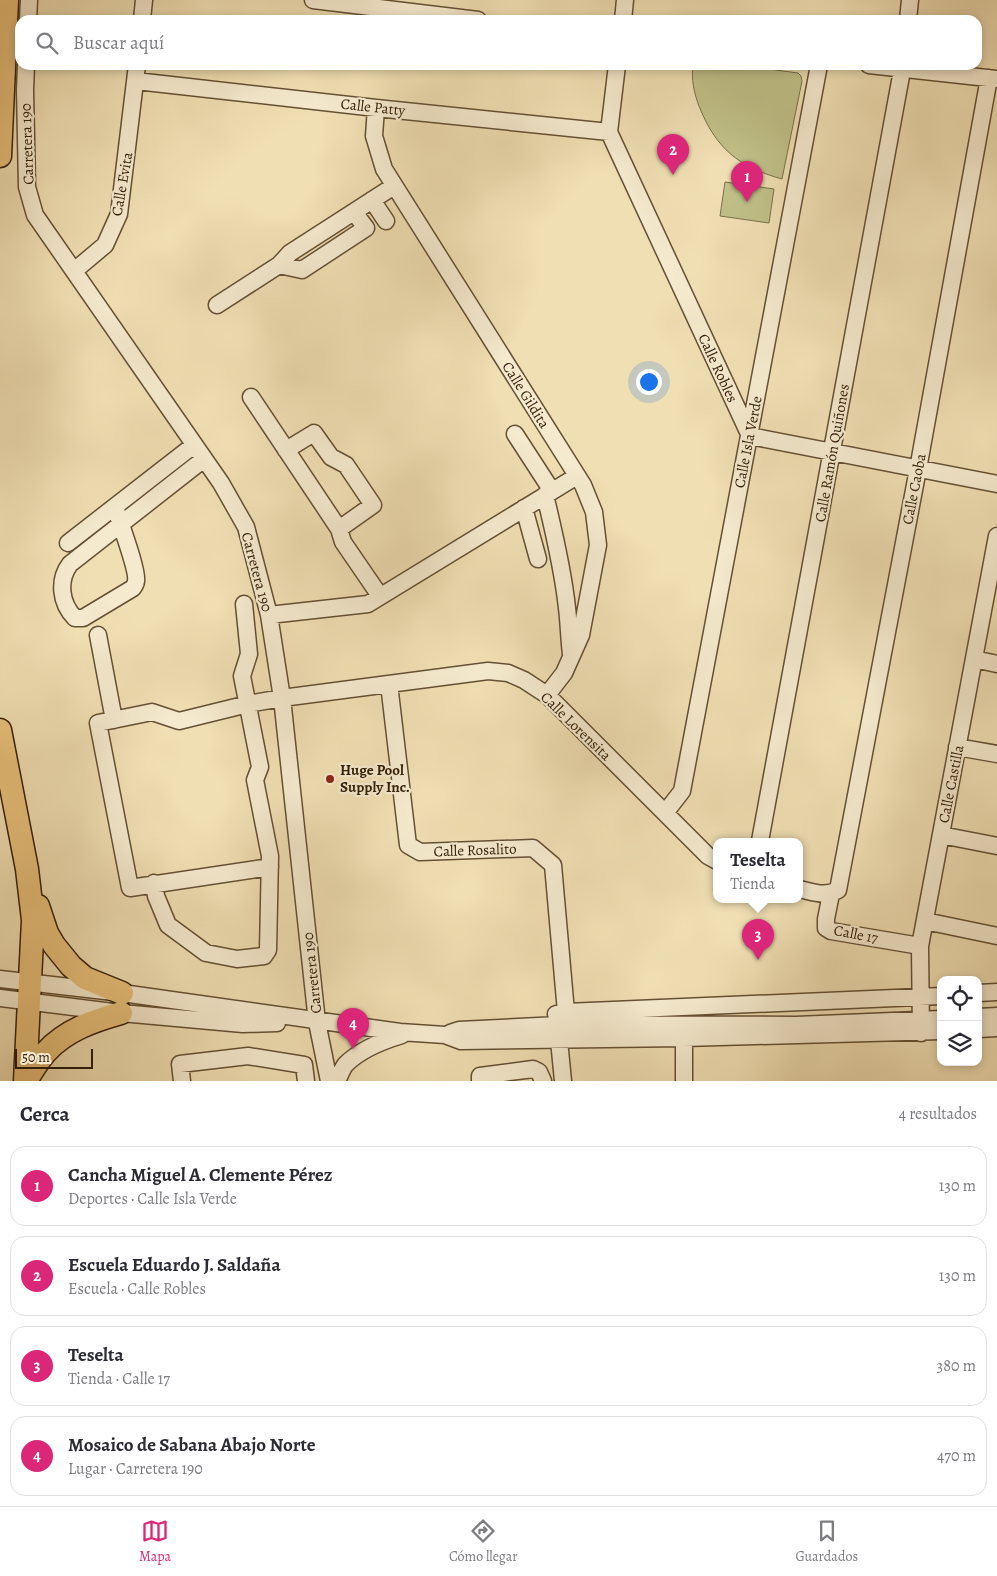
<!DOCTYPE html>
<html lang="es">
<head>
<meta charset="utf-8">
<style>
	:root { --surface:#fff; --page:#f7f7f7; --text:#2b2b33; --muted:#7c7c81; --line:#e1e1e2; --accent:#db2777 }
	body { margin:0; font-family:Alegreya,serif; background:var(--page); color:var(--text) }
	.controls { position:absolute; right:15px; bottom:15px; display:grid; overflow:hidden; border-radius:10px; box-shadow:0 2px 8px #0003 }
	.controls button { width:45px; height:45px; display:grid; place-items:center; padding:0; border:0; border-bottom:1px solid var(--line); background:var(--surface); color:var(--text); font:25px sans-serif }
	.scale { position:absolute; left:15px; bottom:12px; width:78px; box-sizing:border-box; padding-left:5px; border:2px solid #35200a; border-top:0; font-size:14px; line-height:18px; white-space:nowrap; color:#35200a; -webkit-text-stroke:4px #f5eace; paint-order:stroke }
	.you { position:absolute; left:648px; top:381px; width:18px; height:18px; margin:-12px; border:4px solid #fff; border-radius:50%; background:#1a73e8; box-shadow:0 0 0 8px #1a73e833 }
	.badge { display:grid; place-items:center; width:32px; height:32px; border-radius:50%; background:var(--accent); color:#fff; font-size:16px; font-weight:700 }
	.pin { position:absolute; translate:-50% -41px; filter:drop-shadow(0 1px 2px #0008) }
	.pin::after { content:''; position:absolute; top:26px; width:18px; height:15px; background:inherit; clip-path:polygon(0 0,100% 0,50% 100%) }
	.popup { position:absolute; left:713px; top:838px; width:90px; height:65px; box-sizing:border-box; display:grid; place-content:center; border-radius:10px; background:var(--surface); filter:drop-shadow(0 1px 4px #0005); font-size:16px; white-space:nowrap; color:var(--muted) }
	.popup b { font-size:19px; color:var(--text) }
	.popup::after { content:''; position:absolute; left:50%; top:100%; margin-left:-10px; border:10px solid transparent; border-top-color:var(--surface) }
	.list { margin:0; padding:0; list-style:none }
	h2 { display:flex; justify-content:space-between; align-items:center; height:65px; margin:0; padding:0 20px; font-size:21px }
	h2 small { font-size:16px; font-weight:400; color:var(--muted) }
	.list li { display:grid; grid-template-columns:32px 1fr auto; gap:15px; align-items:center; box-sizing:border-box; height:80px; margin:0 10px 10px; padding:0 10px; border:1px solid var(--line); border-radius:15px }
	.list b { display:block; font-size:19px; white-space:nowrap }
	.list p { margin:0; font-size:16px; white-space:nowrap; color:var(--muted) }
	.list em { font-size:16px; font-style:normal; color:var(--muted) }
	.icon { flex:none; width:28px; height:28px; fill:none; stroke:currentColor; stroke-width:2; stroke-linecap:round; stroke-linejoin:round }
	.map { position:relative; flex:none; width:997px; height:1081px; overflow:hidden }
	.search { position:absolute; background:var(--surface); box-shadow:0 2px 8px #0003; left:15px; right:15px; top:15px; height:55px; display:flex; align-items:center; gap:12px; box-sizing:border-box; padding:0 18px; border-radius:15px; color:var(--muted); font-size:19px }
	.sheet { height:425px; background:var(--surface) }
	nav { display:flex; justify-content:space-around; align-items:center; box-sizing:border-box; height:70px; border-top:1px solid var(--line); background:var(--surface); font-size:14px; color:var(--muted) }
	nav a { display:grid; justify-items:center; gap:2px }
	nav .on { color:var(--accent) }
	.map>svg:first-child { display:block }
	.green { fill:#c0c088; stroke:#7a7049 }
	.lines { fill:none; stroke-linecap:round; stroke-linejoin:round }
	.minor-casing { stroke:#645034; stroke-width:19 }
	.highway-casing { stroke:#35200a; stroke-width:25 }
	.minor { stroke:#f5eace; stroke-width:16 }
	.highway { stroke:#e8c07a; stroke-width:22 }
	.poi-dot { fill:#8f2418; stroke:#f5eace; stroke-width:2 }
	.labels { text-anchor:middle; dominant-baseline:central; stroke-width:4.5; stroke-linejoin:round; paint-order:stroke }
	.street-label { font-size:15px; fill:#35200a; stroke:#f5eace }
	.poi-label { font-size:15px; font-weight:bold; fill:#35200a; stroke:#f5eace; text-anchor:start }
</style>
</head>
<body>
<div class="map">
<svg width="997" height="1081" viewBox="0 0 997 1081">
	<rect width="100%" height="100%" fill="#f0dfb3"/>
	<filter id="stains"><feTurbulence type="fractalNoise" baseFrequency=".004" numOctaves="4"/><feColorMatrix values="0 0 0 0 .2 0 0 0 0 .09 0 0 0 0 .02 0 0 0 .5 -.17"/></filter>
	<radialGradient id="worn" r=".72"><stop offset=".6" stop-color="#630" stop-opacity="0"/><stop offset="1" stop-color="#630" stop-opacity=".3"/></radialGradient>
	<path class="green" d="M693,65H739L798,73L801,76L802,81L782,179C739,167 716,149 699,106C694,93 691,79 693,65Z
		M725,182L774,189L769,223L720,216Z"/>
	<g class="lines">
		<g class="minor-casing">
			<path id="minor" d="M313,0L478,20
				M28,20L29,0
				M142,20L144,0
				M623,20L625,0
				M908,20L910,0
				M26,65L25,90L27,187L35,215L221,483L246,527L269,615L282,698L317,1022L329,1081
				M617,65L609,132L750,436L997,484
				M869,65L997,79
				M136,81L376,108L609,132
				M376,108L374,136L384,169L583,485L594,512L598,545L581,635L564,673L547,695
				M372,200L386,221
				M279,265L302,270L366,228L354,212
				M74,271L105,245L119,214L137,65
				M217,305L279,265L290,253L394,186
				M251,397L339,529
				M515,434L552,491
				M286,450L314,433L331,457L346,465L373,505L339,529L343,542L380,596
				M545,495C554,532 563,570 567,608C569,624 569,639 571,654
				M115,507C119,520 138,570 136,581C136,584 134,586 133,588L83,618H75C60,603 58,580 70,564L204,459
				M524,508L538,559
				M68,543L194,445
				M269,615L368,604L577,476
				M98,635L114,720
				M974,659L997,664
				M389,684L408,845L420,852L533,848L553,865L566,1012
				M957,747L997,754
				M665,813L682,791L819,65
				M941,835L997,846
				M760,841L903,65
				M270,867L130,888L98,723L152,712L179,721L248,704L282,698L488,671L508,673L524,680L547,695L708,856L717,861
				M154,883L156,896L168,925L206,953L237,959L264,956L268,950L270,856L255,780L260,767L242,676L249,654L244,604
				M799,889C814,892 824,897 838,890L918,469L989,78
				M831,894L826,919V928L831,931L920,946
				M925,921L997,936
				M0,979L122,993L400,1032L445,1035L461,1041L684,1038L941,1031
				M978,993L997,992
				M0,998L121,1013L243,1024L277,1023
				M556,1014L566,1012L941,996
				M978,1017L997,1016
				M978,1029L997,1028
				M558,1030L563,1081
				M450,1033L459,1030L578,1024L796,1025L941,1019
				M921,1033L920,946L997,536
				M182,1081L180,1064L248,1056L304,1065L306,1081
				M337,1081C340,1076 342,1068 346,1064C361,1049 382,1041 402,1035
				M480,1081V1076L533,1069L539,1072L543,1081
				M684,1081V1038"/>
		</g>
		<g class="highway-casing">
			<path id="highway" d="M0,156L7,0
				M0,730L27,869L33,920L25,1081
				M38,906L47,933L54,945L71,966L85,978L122,993
				M26,1081C32,1071 38,1061 46,1052C66,1030 93,1021 121,1013"/>
		</g>
		<use href="#minor" class="minor"/>
		<use href="#highway" class="highway"/>
	</g>
	<circle class="poi-dot" cx="330" cy="779" r="5"/>
	<g class="labels">
		<g class="street-label">
			<text transform="translate(373 107) rotate(6)">Calle Patty</text>
			<text transform="translate(27 144) rotate(-92)">Carretera 190</text>
			<text transform="translate(122 184) rotate(-80)">Calle Evita</text>
			<text transform="translate(718 368) rotate(65)">Calle Robles</text>
			<text transform="translate(526 395) rotate(58)">Calle Gildita</text>
			<text transform="translate(748 442) rotate(-79)">Calle Isla Verde</text>
			<text transform="translate(832 453) rotate(-80)">Calle Ramón Quiñones</text>
			<text transform="translate(914 489) rotate(-79)">Calle Caoba</text>
			<text transform="translate(257 572) rotate(75)">Carretera 190</text>
			<text transform="translate(576 726) rotate(44)">Calle Lorensita</text>
			<text transform="translate(951 784) rotate(-79)">Calle Castilla</text>
			<text transform="translate(475 850) rotate(-2)">Calle Rosalito</text>
			<text transform="translate(856 934) rotate(11)">Calle 17</text>
			<text transform="translate(312 973) rotate(-96)">Carretera 190</text>
		</g>
		<g class="poi-label">
			<text x="340" y="770">Huge Pool<tspan x="340" dy="17">Supply Inc.</tspan></text>
		</g>
	</g>
	<rect width="100%" height="100%" filter="url(#stains)"/>
	<rect width="100%" height="100%" fill="url(#worn)"/>
</svg>
<div class="controls">
<button><svg class="icon" aria-label="locate" viewBox="0 0 24 24"><circle cx="12" cy="12" r="6"/><path d="M12 2v4M12 18v4M2 12h4M18 12h4"/></svg></button>
<button><svg class="icon" aria-label="layers" viewBox="0 0 24 24"><path d="M12 4l9 5-9 5-9-5zM3 14l9 5 9-5"/></svg></button>
</div>
<div class="scale">50 m</div>
<div class="you"></div>
<div class="pin badge" style="left:747px;top:202px">1</div>
<div class="pin badge" style="left:673px;top:175px">2</div>
<div class="pin badge" style="left:758px;top:960px">3</div>
<div class="popup"><b>Teselta</b>Tienda</div>
<div class="pin badge" style="left:353px;top:1049px">4</div>
<div class="search"><svg class="icon" aria-label="search" viewBox="0 0 24 24"><circle cx="10" cy="10" r="6"/><path d="M15 15l6 6"/></svg>Buscar aquí</div>
</div>
<section class="sheet">
<h2>Cerca<small>4 resultados</small></h2>
<ul class="list">
<li><span class="badge">1</span><div><b>Cancha Miguel A. Clemente Pérez</b><p>Deportes · Calle Isla Verde</p></div><em>130 m</em></li>
<li><span class="badge">2</span><div><b>Escuela Eduardo J. Saldaña</b><p>Escuela · Calle Robles</p></div><em>130 m</em></li>
<li><span class="badge">3</span><div><b>Teselta</b><p>Tienda · Calle 17</p></div><em>380 m</em></li>
<li><span class="badge">4</span><div><b>Mosaico de Sabana Abajo Norte</b><p>Lugar · Carretera 190</p></div><em>470 m</em></li>
</ul>
</section>
<nav>
<a class="on"><svg class="icon" aria-label="map" viewBox="0 0 24 24"><path d="M3 6l6-2 6 2 6-2v14l-6 2-6-2-6 2zM9 4v14M15 6v14"/></svg>Mapa</a>
<a><svg class="icon" aria-label="directions" viewBox="0 0 24 24"><path d="M12 3l9 9-9 9-9-9zM9 14v-3h6M13 9l2 2-2 2"/></svg>Cómo llegar</a>
<a><svg class="icon" aria-label="saved" viewBox="0 0 24 24"><path d="M7 4h10v16l-5-4-5 4z"/></svg>Guardados</a>
</nav>
</body>
</html>
